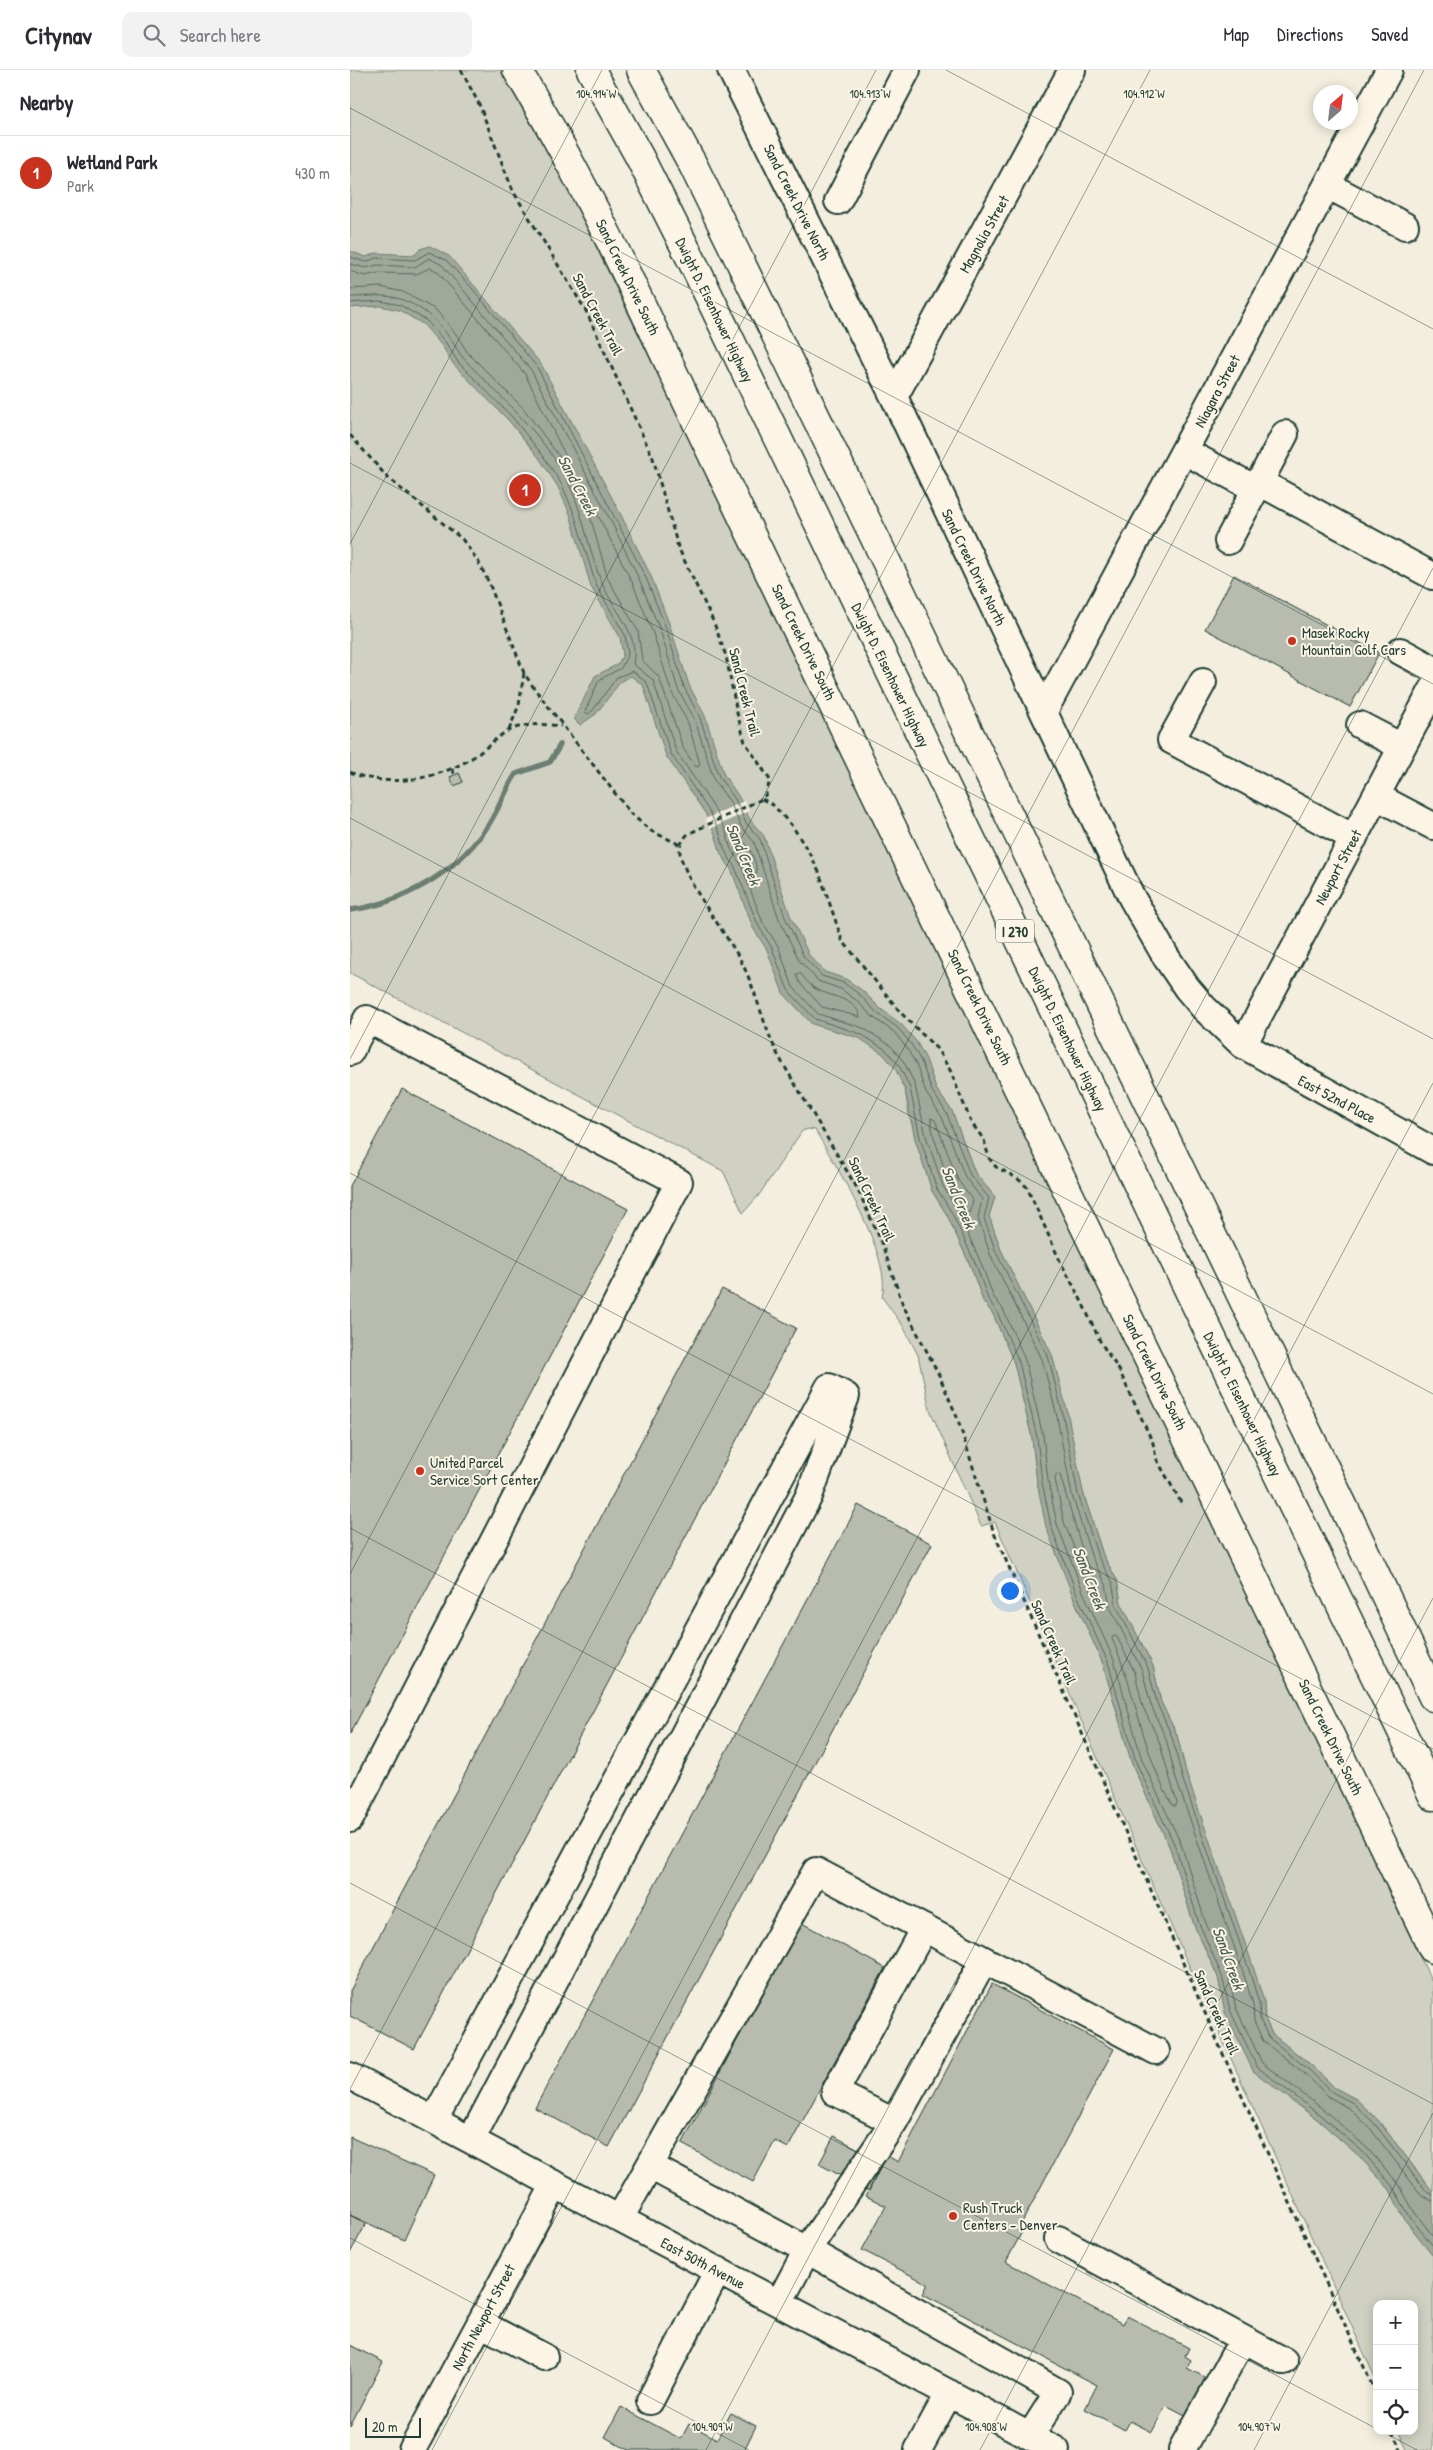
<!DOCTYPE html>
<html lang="en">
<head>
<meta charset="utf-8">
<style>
	:root { --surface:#fff; --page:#f2f2f3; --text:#2b2b33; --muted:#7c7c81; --line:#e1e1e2; --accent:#c8321e }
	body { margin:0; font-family:"Patrick Hand",sans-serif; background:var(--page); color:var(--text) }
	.controls { position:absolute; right:15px; bottom:15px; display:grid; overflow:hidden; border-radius:10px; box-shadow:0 2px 12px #0003 }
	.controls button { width:45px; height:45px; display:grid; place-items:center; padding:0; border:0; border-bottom:1px solid var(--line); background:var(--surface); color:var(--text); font:25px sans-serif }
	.compass { position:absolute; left:963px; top:15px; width:45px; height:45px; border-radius:50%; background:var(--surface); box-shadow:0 2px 12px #0003; rotate:28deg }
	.scale { position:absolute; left:15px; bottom:12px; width:56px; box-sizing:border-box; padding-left:5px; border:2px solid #1f3d34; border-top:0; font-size:14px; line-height:18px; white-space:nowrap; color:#1f3d34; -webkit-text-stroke:4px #fcf5e5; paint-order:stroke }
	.you { position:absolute; left:659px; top:1520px; width:18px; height:18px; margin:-12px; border:4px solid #fff; border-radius:50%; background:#1a73e8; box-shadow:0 0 0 8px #1a73e833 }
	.badge { display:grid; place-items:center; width:32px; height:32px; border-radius:50%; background:var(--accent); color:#fff; font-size:16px; font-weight:700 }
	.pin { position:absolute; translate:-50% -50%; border:2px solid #fff; box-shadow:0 1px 5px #0006 }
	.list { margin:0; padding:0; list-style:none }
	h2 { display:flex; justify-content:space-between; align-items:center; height:65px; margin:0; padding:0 20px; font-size:21px }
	h2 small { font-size:16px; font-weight:400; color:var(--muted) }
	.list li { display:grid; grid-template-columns:32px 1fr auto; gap:15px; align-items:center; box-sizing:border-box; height:75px; padding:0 20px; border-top:1px solid var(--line) }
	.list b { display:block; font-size:19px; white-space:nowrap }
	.list p { margin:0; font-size:16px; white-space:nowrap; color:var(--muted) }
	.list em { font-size:16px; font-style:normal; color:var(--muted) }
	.icon { flex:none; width:28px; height:28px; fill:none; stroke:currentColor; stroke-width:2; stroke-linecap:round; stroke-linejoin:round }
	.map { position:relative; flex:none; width:1083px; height:2380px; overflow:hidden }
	header { display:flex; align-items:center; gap:30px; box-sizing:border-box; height:70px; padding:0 25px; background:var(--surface); border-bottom:1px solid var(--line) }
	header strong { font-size:24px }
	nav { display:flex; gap:28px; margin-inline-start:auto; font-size:18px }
	.search { width:350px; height:45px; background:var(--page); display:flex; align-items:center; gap:12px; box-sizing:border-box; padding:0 18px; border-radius:10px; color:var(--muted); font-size:19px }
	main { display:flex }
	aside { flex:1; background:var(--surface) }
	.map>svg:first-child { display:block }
	.green { fill:#d0d1c2; stroke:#78877b }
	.water { fill:#a0a89b; stroke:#6c7d72 }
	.pier { fill:#f3eede }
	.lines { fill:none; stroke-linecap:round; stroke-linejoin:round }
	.shore { stroke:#53685d; stroke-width:1 }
	.stream { stroke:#6c7d72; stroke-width:5.5 }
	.building { fill:#b8bcae; stroke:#1f3d34 }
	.minor-casing { stroke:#1f3d34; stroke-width:30 }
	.major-casing { stroke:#1f3d34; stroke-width:31 }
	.highway-casing { stroke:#1f3d34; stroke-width:31 }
	.path { stroke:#1f3d34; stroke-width:3; stroke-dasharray:5 4; stroke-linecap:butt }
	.minor { stroke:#fcf5e5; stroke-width:26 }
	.major { stroke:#fcf5e5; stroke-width:28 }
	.highway { stroke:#fcf5e5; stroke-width:28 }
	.ticks { fill:none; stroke:#1f3d34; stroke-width:1; stroke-opacity:0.45 }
	.poi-dot { fill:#c8321e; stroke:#fcf5e5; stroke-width:2 }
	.labels { text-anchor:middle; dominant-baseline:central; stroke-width:4; stroke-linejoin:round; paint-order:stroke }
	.shield { fill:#fcf5e5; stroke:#617469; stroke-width:1 }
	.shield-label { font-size:14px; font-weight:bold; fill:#1f3d34 }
	.street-label { font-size:15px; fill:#1f3d34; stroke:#fcf5e5 }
	.poi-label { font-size:15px; fill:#1f3d34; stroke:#fcf5e5; text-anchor:start }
	.water-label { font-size:16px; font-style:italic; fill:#465d53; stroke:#fcf5e5 }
	.ticks-label { font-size:12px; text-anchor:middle; fill:#1f3d34; stroke:#fcf5e5; stroke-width:4; stroke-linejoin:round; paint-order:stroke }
</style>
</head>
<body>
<header>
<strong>Citynav</strong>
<div class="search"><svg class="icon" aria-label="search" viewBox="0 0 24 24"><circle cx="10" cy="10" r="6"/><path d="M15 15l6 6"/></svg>Search here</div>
<nav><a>Map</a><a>Directions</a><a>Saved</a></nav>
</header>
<main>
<aside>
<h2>Nearby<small></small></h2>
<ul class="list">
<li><span class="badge">1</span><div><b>Wetland Park</b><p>Park</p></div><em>430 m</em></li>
</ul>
</aside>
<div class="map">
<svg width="1083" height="2380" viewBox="0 0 1083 2380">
	<rect width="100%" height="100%" fill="#f3eede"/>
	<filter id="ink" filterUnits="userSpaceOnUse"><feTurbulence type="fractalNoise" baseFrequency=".02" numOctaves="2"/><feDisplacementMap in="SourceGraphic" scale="10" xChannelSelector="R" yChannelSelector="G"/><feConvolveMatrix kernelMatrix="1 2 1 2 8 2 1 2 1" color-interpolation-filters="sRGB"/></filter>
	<g filter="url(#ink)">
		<path class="green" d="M0,0H150L216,115L633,975L1083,1914V2122L1028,2050L1006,2029L985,2018L961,1995L922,1964L914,1948V1932L837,1706L827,1665L811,1632L803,1596L771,1533L767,1510L753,1485L733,1422L702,1285L651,1180L639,1146L645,1127L625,1103L602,1041L586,1019L580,1001L551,1014L555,1020L559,1045L582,1121L597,1145L621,1197L633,1231L643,1244L664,1293L682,1368L687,1412L724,1529L753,1594L782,1694L820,1778L844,1855L868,1907L875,1942L941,2031L967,2049L1009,2086L1040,2120L1055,2150L1083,2185V2380H1057L1049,2361H1064V2234H1027V2312L808,1827L645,1452L631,1456L580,1340L568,1285L553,1256L532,1227C543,1187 486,1096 465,1060L458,1059L452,1061L409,1125L393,1143L373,1101L0,903Z"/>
		<path class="water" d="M80,176L99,186L191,294L271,445L301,506L320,556L339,615L355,646L374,705L389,727L400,750L414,766L440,845L459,885L475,902L496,909L513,921L531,939L551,954L566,971L576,989L586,1019L602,1041L625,1103L645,1127L639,1146L651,1180L702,1285L717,1340L733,1422L753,1485L767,1510L771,1533L803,1596L811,1632L827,1665L837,1706L904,1899L914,1932L915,1948L922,1964L961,1995L985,2018L1006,2029L1028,2050L1083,2122V2185L1055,2150L1040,2120L1009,2086L967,2049L903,2001L875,1942L868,1907L844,1855L820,1778L782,1694L753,1594L724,1529L696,1457L687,1412L682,1368L664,1293L643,1244L633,1231L621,1197L597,1145L582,1121L565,1069L555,1020L545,998L533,984L509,968L462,954L433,923L417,880L403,858L381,799L371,784L365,764L355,743L316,686L293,615L281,606L271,611L246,644L230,655L224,649L245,606L268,594L273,585L270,567L241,517L220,444L208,417L190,389L159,351L104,295L92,276L74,255L49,240L30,236L0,238V181L16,187L26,183L65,185L70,179Z"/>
		<path class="pier" d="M394,731L399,741L360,759L355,749Z"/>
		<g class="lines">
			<path class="shore" d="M0,187L16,192L26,188L65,190L79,182L96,190L121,217L187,297L296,508L316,558L334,617L350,648L369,707L385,729L396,753L410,769L435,847L454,887L472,906L494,913L510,925L527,943L548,958L561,974L571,991L582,1021L597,1044L620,1105L639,1128L634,1148L646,1182L698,1286L712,1341L728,1424L748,1487L762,1511L766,1535L798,1598L807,1633L822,1667L832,1707L899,1900L909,1933L910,1950L919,1968L958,1999L982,2022L1003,2033L1024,2053L1077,2122L1083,2125
				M0,194L16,198L27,195L65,197L79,188L92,195L181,300L261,451L290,511L310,560L328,619L345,650L364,710L380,732L391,756L404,772L429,849L449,890L468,911L491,919L506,930L523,947L544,962L556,977L566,994L576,1023L592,1047L615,1107L632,1129L628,1148L640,1184L692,1289L706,1342L722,1425L742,1488L756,1514L760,1537L792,1600L801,1635L816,1669L826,1709L893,1902L903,1934L904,1951L913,1971L954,2003L979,2027L1000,2039L1020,2058L1072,2126L1083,2131
				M0,201L15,206L28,203L66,204L80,198L87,201L175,304L223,401H220L174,339L118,283L106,264L86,240L53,222L31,217L0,219
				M0,227C18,227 35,223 53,230C73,237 90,253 101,270C106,276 109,284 114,289C151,328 195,365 219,414C234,445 238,479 251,511C262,539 290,562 283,594L303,610L326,681L364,738L375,759L381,779L391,795L413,853L428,876L443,917L468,944L513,958L540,975L554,992L565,1015L576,1066L593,1116L607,1140L631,1193L643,1226L653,1239L675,1290L693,1366L698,1411L707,1454L734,1524L764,1590L792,1690L831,1774L855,1851L878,1904L886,1938L912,1993L974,2040L1017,2078L1048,2113L1065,2143L1083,2166
				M0,233L30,231L50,235L77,251L96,273L108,292L163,348L194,387L212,415L224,443L246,515L275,565L278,584L271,598L249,610L235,642L238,644L243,640L267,607L283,601L297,613L321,684L359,741L369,761L375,781L385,797L408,855L422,878L438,920L465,949L511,964L536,980L549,995L560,1018L570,1068L587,1119L602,1143L626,1195L638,1229L647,1242L669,1292L687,1367L692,1412L701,1456L728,1527L758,1592L786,1692L825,1776L849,1853L872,1906L880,1940L907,1997L970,2045L1013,2082L1043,2117L1060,2147L1083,2176
				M230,415L233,416L283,514L303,563L321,621L338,653L350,694L348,697L345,696L333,678L309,607L292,590L288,561L258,509L238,439L229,418Z
				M388,767C398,771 409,795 406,805L403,804L386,769Z
				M450,903C454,908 459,914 464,918C478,927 506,927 510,947L472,937L450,913L446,905Z
				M581,1048L585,1050L608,1110L623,1131L619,1143L616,1142L599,1113L583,1064Z
				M707,1404L710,1405L736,1492L749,1516L752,1534L750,1537L747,1536L714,1452L705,1409Z
				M764,1566L767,1567L785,1603L793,1637L809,1671L827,1733L826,1736H823C792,1684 787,1623 762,1569Z"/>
			<path class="stream" d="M0,840C51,834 105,803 135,760C148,742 154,722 166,704L200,692L210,675"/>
		</g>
		<path class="building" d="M884,505L1029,583L1000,637L855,559Z
			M109,703L113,712L104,716L100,707Z
			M52,1019L278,1139L0,1664V1116Z
			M372,1219L446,1258L64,1979L0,1946V1921Z
			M508,1435L582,1474L259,2077L185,2038Z
			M450,1852L535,1898L438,2078L425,2071L403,2112L332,2074Z
			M642,1914L764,1979L670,2156L674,2158L656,2192L773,2254L777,2246L839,2278L835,2286L841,2290L837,2298L858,2309L839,2347L816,2335L802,2362L780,2351L775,2360L735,2339L747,2315L573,2224L578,2214L512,2180L536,2136L516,2126L533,2092L536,2085L548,2092Z
			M484,2066L533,2092L519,2121L469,2094Z
			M0,2067L84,2105L54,2170L0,2145Z
			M0,2145L16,2154L0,2183Z
			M0,2275L33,2292L0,2356Z
			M271,2337L331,2369L339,2354L367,2369L381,2343L406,2356L394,2380H278L255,2367Z"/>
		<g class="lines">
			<g class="minor-casing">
				<path id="minor" d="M381,0L544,327L782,828L816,887L837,918L854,938L893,975L1083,1081
					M977,115L1055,156
					M488,131L557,0
					M544,327L722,0
					M834,381L906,419
					M909,412L1083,506
					M878,471L935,364
					M1050,581L1083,599
					M853,612L821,670L1004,768
					M694,641L1039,0
					M1010,655L1052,677
					M1026,726L1083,756
					M893,975L1083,619
					M0,982L17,949L329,1112L0,1749
					M574,1858L485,2022L544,2052L634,1890
					M0,2006L706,2380
					M84,2050L479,1317L496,1326L459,1426L121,2070
					M300,2096L457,2180L708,2322L680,2366
					M270,2148L466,1801L806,1981
					M708,2169L934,2291
					M429,2233L457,2180L544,2052
					M130,2253L194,2287
					M300,2331L368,2200
					M62,2380L205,2114
					M568,2380L599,2323
					M832,2380L893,2269"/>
			</g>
			<g class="major-casing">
				<path id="major" d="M167,0C232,107 285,220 338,334L1083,1879"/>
			</g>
			<g class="highway-casing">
				<path id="highway" d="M241,0L289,86L344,195L1083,1726
					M291,0L343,95L521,460L999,1448L1083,1627"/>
			</g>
			<path class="path" d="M111,0L129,34L163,121L236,241L303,388L328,477L364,553L376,586L387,643L395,672L420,710L416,724L412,729L338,764C331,771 328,778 331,788C343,824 373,858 391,891C407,922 413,956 429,987L507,1118L531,1171L553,1235L589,1305L607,1347L644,1463L877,1993L1027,2326
				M0,365L38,408L112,469L128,491L139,513L174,603L184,618L281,744L301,761L331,775
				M159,660L169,635L174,603
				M102,699L105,705
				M0,702C38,719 91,709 125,686C136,679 146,667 158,661C173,653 195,654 211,656
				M412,729L423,735L443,757L461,786L469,802L492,870L552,944L587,979L600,1000L621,1052L634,1070L639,1088L646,1097L667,1108L677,1117L710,1191L731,1230L751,1273L769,1300L803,1373L806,1388L833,1436
				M1042,2361L1051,2380"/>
			<use href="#minor" class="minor"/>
			<use href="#major" class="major"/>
			<use href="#highway" class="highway"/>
		</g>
	</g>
	<path class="ticks" d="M596,0L1083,259M0,38L1083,614M0,393L1083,969M0,474L252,0M0,748L1083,1324M0,989L526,0M0,1103L1083,1679M0,1458L1083,2034M0,1504L800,0M0,1813L1027,2359M0,2019L1074,0M0,2168L399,2380M1031,2361L1067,2380M82,2380L1083,498M356,2380L1083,1013M630,2380L1083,1528M904,2380L1083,2043"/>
	<g class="poi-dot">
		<circle cx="942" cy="571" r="5"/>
		<circle cx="70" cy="1401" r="5"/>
		<circle cx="603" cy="2146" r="5"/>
	</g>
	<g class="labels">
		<rect class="shield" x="646" y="849.5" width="38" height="23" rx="4"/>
		<g class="shield-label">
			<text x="665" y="861">I 270</text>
		</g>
		<g class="street-label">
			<text transform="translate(447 132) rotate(63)">Sand Creek Drive North</text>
			<text transform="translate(634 164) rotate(-61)">Magnolia Street</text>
			<text transform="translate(278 207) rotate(64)">Sand Creek Drive South</text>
			<text transform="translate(365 240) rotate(64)">Dwight D. Eisenhower Highway</text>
			<text transform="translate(248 244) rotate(62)">Sand Creek Trail</text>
			<text transform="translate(867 321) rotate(-62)">Niagara Street</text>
			<text transform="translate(624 497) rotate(64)">Sand Creek Drive North</text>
			<text transform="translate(454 572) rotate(64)">Sand Creek Drive South</text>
			<text transform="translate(541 605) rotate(64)">Dwight D. Eisenhower Highway</text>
			<text transform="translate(395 622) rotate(76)">Sand Creek Trail</text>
			<text transform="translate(988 797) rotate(-62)">Newport Street</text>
			<text transform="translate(630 937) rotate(64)">Sand Creek Drive South</text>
			<text transform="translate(718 969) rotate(64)">Dwight D. Eisenhower Highway</text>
			<text transform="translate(987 1029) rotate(28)">East 52nd Place</text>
			<text transform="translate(522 1129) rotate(65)">Sand Creek Trail</text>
			<text transform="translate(805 1302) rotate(64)">Sand Creek Drive South</text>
			<text transform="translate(893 1334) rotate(64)">Dwight D. Eisenhower Highway</text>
			<text transform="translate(704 1572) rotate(66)">Sand Creek Trail</text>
			<text transform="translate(981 1667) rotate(64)">Sand Creek Drive South</text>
			<text transform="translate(867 1942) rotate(66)">Sand Creek Trail</text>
			<text transform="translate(353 2193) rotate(28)">East 50th Avenue</text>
			<text transform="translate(133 2247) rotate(-62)">North Newport Street</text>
		</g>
		<g class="poi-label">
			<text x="952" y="562">Masek Rocky<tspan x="952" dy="17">Mountain Golf Cars</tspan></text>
			<text x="80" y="1392">United Parcel<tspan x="80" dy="17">Service Sort Center</tspan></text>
			<text x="613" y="2137">Rush Truck<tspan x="613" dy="17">Centers – Denver</tspan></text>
		</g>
		<g class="water-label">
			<text transform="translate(228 415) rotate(62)">Sand Creek</text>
			<text transform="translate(394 784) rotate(67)">Sand Creek</text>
			<text transform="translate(609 1127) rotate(68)">Sand Creek</text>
			<text transform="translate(740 1508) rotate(69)">Sand Creek</text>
			<text transform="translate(879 1888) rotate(70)">Sand Creek</text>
		</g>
	</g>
	<g class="ticks-label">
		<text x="246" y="28">104.914°W</text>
		<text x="520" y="28">104.913°W</text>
		<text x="794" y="28">104.912°W</text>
		<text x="362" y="2361">104.909°W</text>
		<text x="636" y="2361">104.908°W</text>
		<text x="909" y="2361">104.907°W</text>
	</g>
</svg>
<div class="controls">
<button>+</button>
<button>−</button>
<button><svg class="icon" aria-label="locate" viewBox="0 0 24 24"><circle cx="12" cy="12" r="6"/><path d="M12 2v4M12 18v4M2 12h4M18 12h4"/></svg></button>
</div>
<svg class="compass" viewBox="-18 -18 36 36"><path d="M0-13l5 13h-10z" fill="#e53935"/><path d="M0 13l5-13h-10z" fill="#7c7c81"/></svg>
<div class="scale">20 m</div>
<div class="you"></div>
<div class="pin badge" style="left:175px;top:420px">1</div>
</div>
</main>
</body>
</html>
